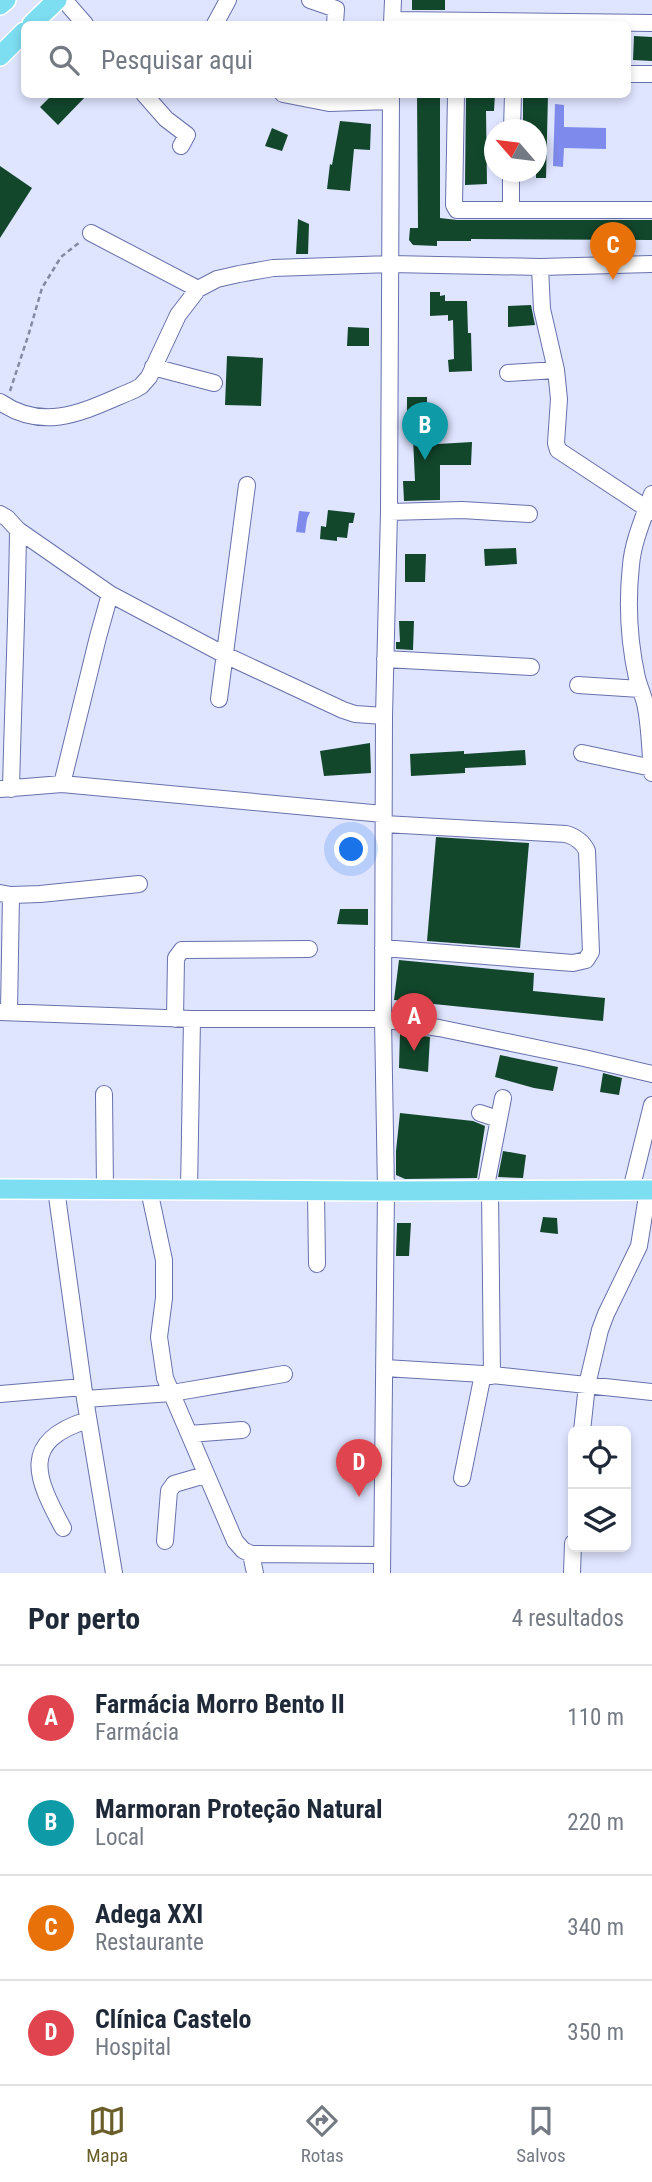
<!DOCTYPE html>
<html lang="pt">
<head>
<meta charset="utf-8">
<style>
	:root { --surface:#fff; --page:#f2f2f3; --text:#1f2937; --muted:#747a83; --line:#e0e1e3; --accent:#6a5e2b }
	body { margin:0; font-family:"Roboto Condensed",sans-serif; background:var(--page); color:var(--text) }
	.controls { position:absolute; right:21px; bottom:21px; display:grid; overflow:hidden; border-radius:10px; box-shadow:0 4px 10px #0003 }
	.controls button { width:63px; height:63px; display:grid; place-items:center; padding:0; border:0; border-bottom:2px solid var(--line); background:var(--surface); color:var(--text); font:35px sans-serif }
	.compass { position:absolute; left:484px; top:119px; width:63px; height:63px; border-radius:50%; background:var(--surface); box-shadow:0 4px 10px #0003; rotate:298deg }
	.you { position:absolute; left:352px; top:850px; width:24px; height:24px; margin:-18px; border:5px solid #fff; border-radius:50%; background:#1a73e8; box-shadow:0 0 0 10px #1a73e833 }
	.badge { display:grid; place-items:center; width:46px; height:46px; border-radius:50%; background:var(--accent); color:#fff; font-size:23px; font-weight:700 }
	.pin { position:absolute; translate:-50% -58px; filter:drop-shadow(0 2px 4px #0008) }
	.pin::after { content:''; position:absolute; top:37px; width:24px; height:21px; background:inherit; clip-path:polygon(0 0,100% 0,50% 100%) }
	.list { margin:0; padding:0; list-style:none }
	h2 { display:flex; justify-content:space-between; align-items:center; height:91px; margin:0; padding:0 28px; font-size:30px }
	h2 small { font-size:23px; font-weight:400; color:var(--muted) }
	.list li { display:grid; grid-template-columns:46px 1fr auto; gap:21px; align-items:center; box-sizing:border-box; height:105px; padding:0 28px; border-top:2px solid var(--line) }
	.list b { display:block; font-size:26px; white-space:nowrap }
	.list p { margin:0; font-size:23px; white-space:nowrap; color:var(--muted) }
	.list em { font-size:23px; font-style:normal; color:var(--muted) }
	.icon { flex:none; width:38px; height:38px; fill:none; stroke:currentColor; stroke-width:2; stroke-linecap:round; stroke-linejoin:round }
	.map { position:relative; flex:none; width:652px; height:1573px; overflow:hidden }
	.search { position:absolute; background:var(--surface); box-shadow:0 4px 10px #0003; left:21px; right:21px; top:21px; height:77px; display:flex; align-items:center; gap:18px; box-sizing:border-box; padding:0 24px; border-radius:10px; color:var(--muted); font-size:26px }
	.sheet { height:511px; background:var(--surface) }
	nav { display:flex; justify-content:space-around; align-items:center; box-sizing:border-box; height:98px; border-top:2px solid var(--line); background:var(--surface); font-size:19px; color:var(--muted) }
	nav a { display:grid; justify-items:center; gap:4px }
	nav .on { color:var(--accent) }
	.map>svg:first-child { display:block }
	.water { fill:#7f8bec }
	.building { fill:#12472c }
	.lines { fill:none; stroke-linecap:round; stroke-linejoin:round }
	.minor-casing { stroke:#6871ac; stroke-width:18 }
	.major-casing { stroke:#fff; stroke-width:22 }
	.path { stroke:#8589a4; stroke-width:2.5; stroke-dasharray:5 3.5; stroke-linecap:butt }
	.minor { stroke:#fff; stroke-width:16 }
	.major { stroke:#7dddf1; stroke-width:19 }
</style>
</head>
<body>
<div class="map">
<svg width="652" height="1573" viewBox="0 0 652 1573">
	<rect width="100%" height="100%" fill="#dfe4ff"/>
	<path class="water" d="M555,104L564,105V127L606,128V149L564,148L563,167L553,166Z
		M299,511L310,512L307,519L305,533L296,532Z"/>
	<path class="building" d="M412,0H445V10H412Z
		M634,36L652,37V61L633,60Z
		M53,94H88L58,125L40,107Z
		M417,94H440V218L457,220H652V240L471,239V241H437V246L413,245L409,240L410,228H418Z
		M466,94H495L494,111H486L487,184L465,185Z
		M523,94H548L546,178H536V130H523Z
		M340,121L371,124L370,150L354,149L350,191L327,189L330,164L332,165Z
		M272,128L288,135L282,151L265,146Z
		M0,166L32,188L0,238Z
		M298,219L309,224L308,254H296Z
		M430,292H440V296L445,295V301H467L468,333H471L472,371L449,372L448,360L454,359L453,320L448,321V315L430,316Z
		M531,305L535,325L508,327V306Z
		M348,327L369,328V346H347Z
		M227,356L263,358L261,406L225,405Z
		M407,397H427V425H438V444L472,442L471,465H440V500L404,501L403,481H415L413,438H407Z
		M328,510L355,513L353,523H349L347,538L337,537V541L320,539L321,526L326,527Z
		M516,548L517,564L485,566L484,549Z
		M405,554H426L425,582H405Z
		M399,621H414L413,650L396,649V642H400Z
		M370,743L371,773L324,776L320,751Z
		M525,750L526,765L465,768V773L411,776L410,754L464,751V754Z
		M436,837L529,843L520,948L427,941Z
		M340,909H368V925L337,924Z
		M399,960L534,973L533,991L605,998L603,1021L394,1000Z
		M400,1032L430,1037L428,1072L399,1068Z
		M500,1055L558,1067L553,1091L534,1088L495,1077Z
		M603,1073L622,1078L619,1095L600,1092Z
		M400,1113L473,1121L485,1126L477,1178L405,1179L396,1175V1151Z
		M503,1151L526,1155L523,1178L498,1177Z
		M543,1217L557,1218L558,1234L540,1232Z
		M397,1223H411L409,1256H396Z"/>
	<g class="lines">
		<g class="minor-casing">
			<path id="minor" d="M64,0L85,24
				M310,0L336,9L335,24
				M393,20L652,23
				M215,24L228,0
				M392,24L393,0
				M628,74H652
				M144,94L166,119L187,135L181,146
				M283,94L329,103L391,101
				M456,94L454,205L457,210H652
				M512,130L513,94
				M511,209V172
				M91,233L198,289
				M540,267L542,309L556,370L559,399L556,443L558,450L652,512
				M153,367L214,383
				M508,373L556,370
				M0,402C47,434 88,409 134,390L141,386L149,377L178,315L198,289L217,279L239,274L273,268L391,264L540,267L652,264
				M652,494C644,517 633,541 631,565C627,602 629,642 637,678C639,686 643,695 645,703C650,725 650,750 652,773
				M389,512L462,510L529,514
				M0,514L7,518L18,530L110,594L225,655L343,710L355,714L384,716
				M385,659L531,667
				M578,685L640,689
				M219,699L247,485
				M582,753L652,768
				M62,784L98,637L110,594
				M0,789L62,784L383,814
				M11,789C13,702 17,616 18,530
				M0,893L11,895L40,894L139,884
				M383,948L573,963L586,960L591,952L587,851C583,842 576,837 566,834L384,824
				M0,1012L192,1019H383L439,1028L584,1058L652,1074
				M9,1012L11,895
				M175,1019L176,958L182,950L309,949
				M104,1094L105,1190
				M480,1113L498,1119
				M56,1189L85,1399L114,1573
				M149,1190L164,1260V1298L159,1337L165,1378L235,1541L243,1550L251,1554L381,1555
				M189,1190L192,1019
				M631,1190L652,1105
				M316,1191L317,1264
				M485,1191L503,1098
				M490,1191L492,1376
				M385,1368L483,1374L652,1392
				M0,1394L83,1387
				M85,1399L172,1393L284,1374
				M582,1431L587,1385L600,1330L606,1314L639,1246L648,1190
				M189,1434L242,1430
				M462,1478L483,1374
				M63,1528C36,1478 19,1441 88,1420
				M165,1541L169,1491L174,1484L205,1475
				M251,1554L255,1573
				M382,1573L386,1191L383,1019L384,716L389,512L391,94
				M572,1573L573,1543"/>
		</g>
		<g class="major-casing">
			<path id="major" d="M0,5L6,0
				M32,24L57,0
				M0,56L24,32
				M0,1189L386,1191L652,1190"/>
		</g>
		<path class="path" d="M10,391L29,333L42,288L61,257L80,242"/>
		<use href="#minor" class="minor"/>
		<use href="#major" class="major"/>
	</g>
</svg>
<div class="controls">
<button><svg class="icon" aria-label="locate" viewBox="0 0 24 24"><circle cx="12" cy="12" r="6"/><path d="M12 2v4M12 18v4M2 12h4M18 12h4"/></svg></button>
<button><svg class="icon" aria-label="layers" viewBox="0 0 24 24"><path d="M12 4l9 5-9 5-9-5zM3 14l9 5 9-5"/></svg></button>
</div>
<svg class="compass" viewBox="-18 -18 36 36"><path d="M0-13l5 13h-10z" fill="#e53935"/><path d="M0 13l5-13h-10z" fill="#747a83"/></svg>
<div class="you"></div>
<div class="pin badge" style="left:414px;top:1051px;background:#e0444e">A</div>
<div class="pin badge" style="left:425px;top:460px;background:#0f9aa8">B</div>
<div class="pin badge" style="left:613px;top:280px;background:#e8710a">C</div>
<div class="pin badge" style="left:359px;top:1497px;background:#e0444e">D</div>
<div class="search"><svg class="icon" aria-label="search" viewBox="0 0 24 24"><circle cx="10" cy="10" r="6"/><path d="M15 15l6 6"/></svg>Pesquisar aqui</div>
</div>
<section class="sheet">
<h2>Por perto<small>4 resultados</small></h2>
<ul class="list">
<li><span class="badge" style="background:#e0444e">A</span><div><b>Farmácia Morro Bento II</b><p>Farmácia</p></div><em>110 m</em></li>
<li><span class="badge" style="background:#0f9aa8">B</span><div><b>Marmoran Proteção Natural</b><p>Local</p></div><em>220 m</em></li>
<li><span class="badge" style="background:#e8710a">C</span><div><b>Adega XXI</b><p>Restaurante</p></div><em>340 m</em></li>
<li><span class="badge" style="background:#e0444e">D</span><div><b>Clínica Castelo</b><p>Hospital</p></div><em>350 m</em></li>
</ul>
</section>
<nav>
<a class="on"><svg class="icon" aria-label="map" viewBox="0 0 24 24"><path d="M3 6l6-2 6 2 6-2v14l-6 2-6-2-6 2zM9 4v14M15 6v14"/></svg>Mapa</a>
<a><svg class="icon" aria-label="directions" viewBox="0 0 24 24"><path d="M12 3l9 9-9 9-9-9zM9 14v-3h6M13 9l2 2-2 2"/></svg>Rotas</a>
<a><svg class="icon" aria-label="saved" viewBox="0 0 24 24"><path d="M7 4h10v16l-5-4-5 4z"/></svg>Salvos</a>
</nav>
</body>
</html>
